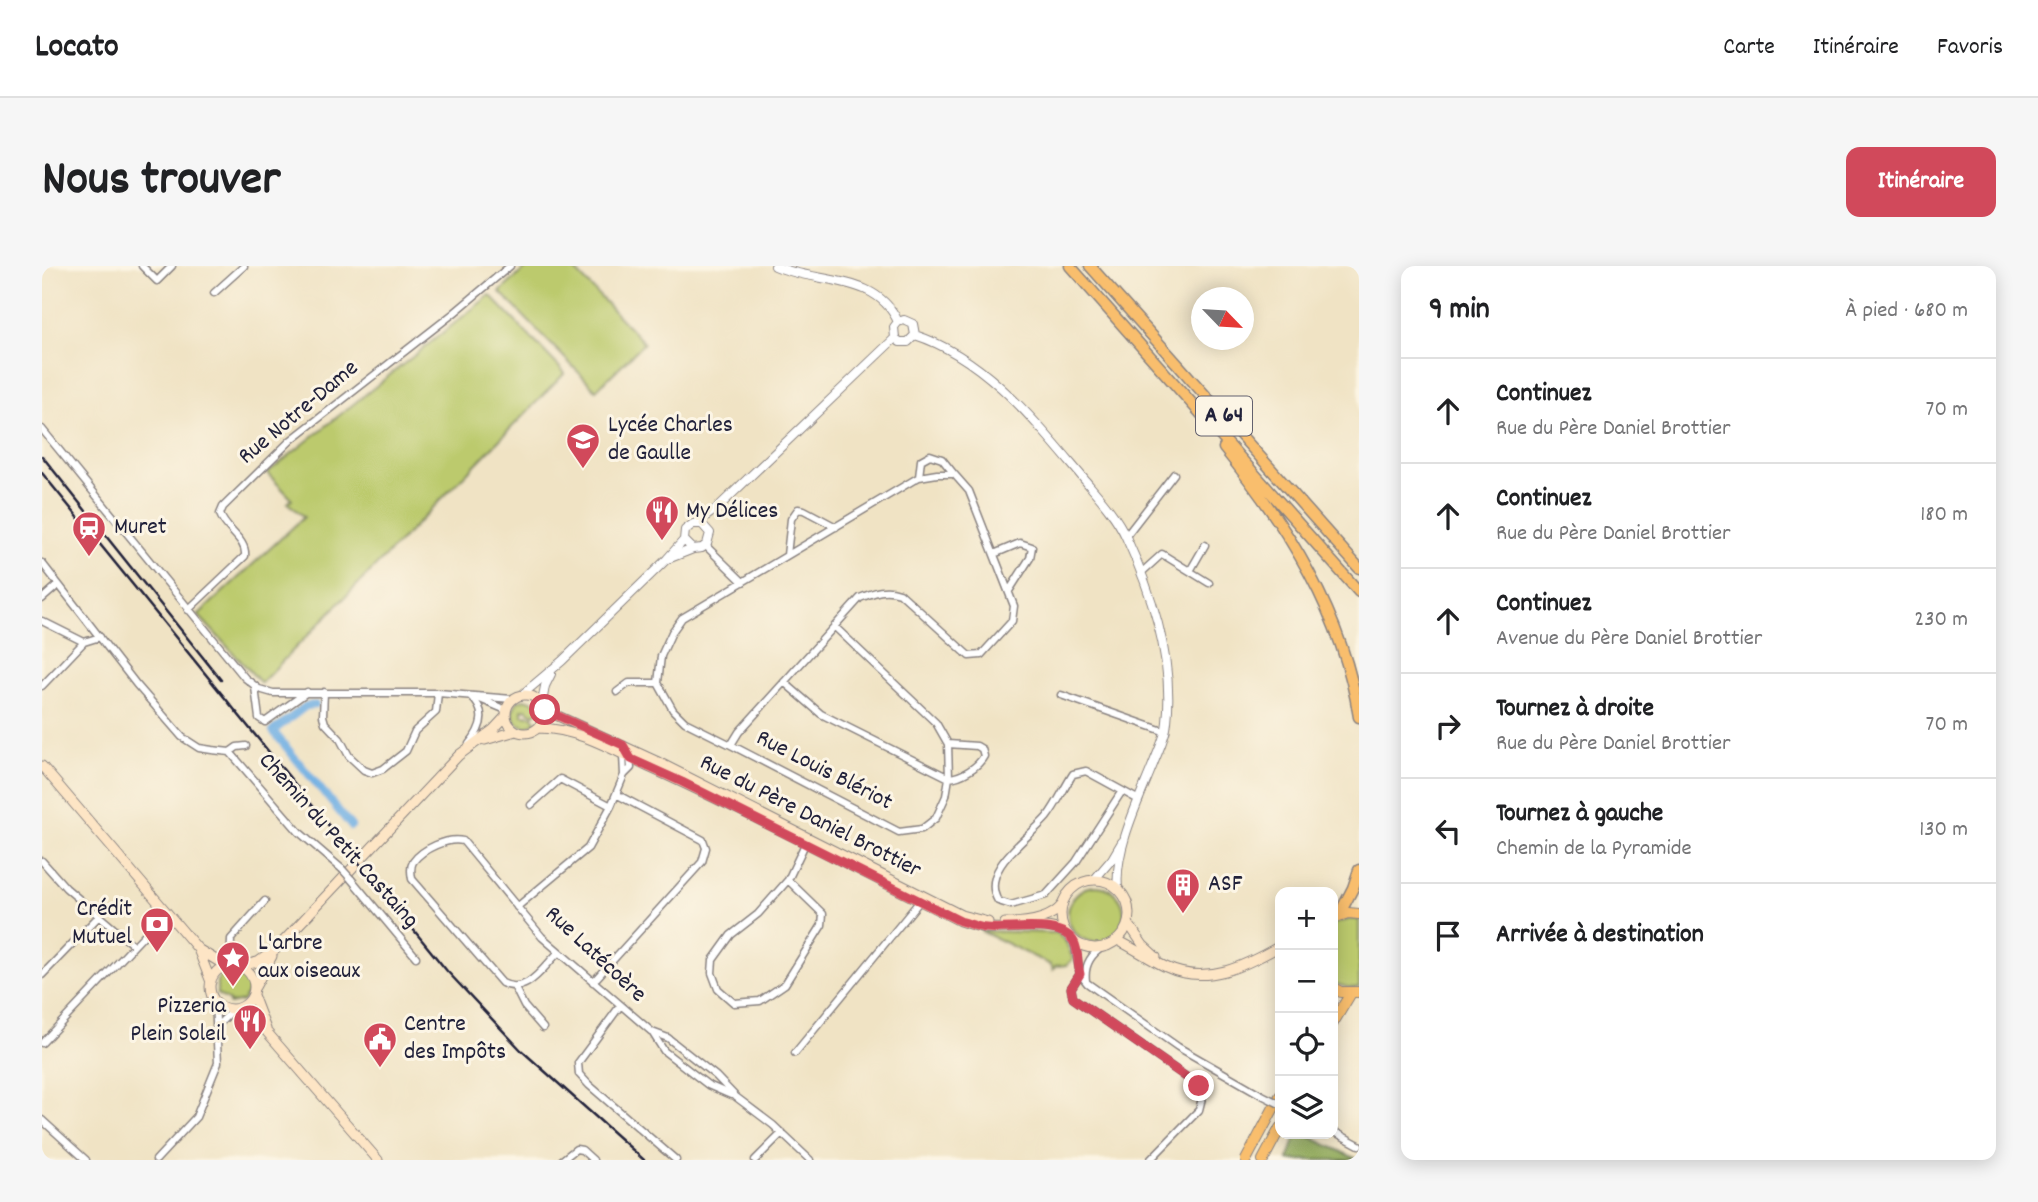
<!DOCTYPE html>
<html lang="fr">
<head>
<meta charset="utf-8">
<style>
	:root { --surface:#fff; --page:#f6f6f6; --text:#202124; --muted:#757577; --line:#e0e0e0; --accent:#d1495b }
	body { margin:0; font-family:Dekko,sans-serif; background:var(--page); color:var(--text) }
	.controls { position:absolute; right:21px; bottom:21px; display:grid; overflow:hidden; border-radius:14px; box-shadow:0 4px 18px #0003 }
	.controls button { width:63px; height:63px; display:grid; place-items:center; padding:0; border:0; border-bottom:2px solid var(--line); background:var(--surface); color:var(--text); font:35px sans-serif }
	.compass { position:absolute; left:1149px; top:21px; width:63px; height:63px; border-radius:50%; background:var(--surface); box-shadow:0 4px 18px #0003; rotate:115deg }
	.stop { position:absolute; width:21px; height:21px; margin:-16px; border:5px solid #d1495b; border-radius:50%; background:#fff }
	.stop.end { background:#d1495b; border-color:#fff; box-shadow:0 2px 7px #0008 }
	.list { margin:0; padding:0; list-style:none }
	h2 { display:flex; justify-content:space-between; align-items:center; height:91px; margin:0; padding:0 28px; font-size:30px }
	h2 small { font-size:23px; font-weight:400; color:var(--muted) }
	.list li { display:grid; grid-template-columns:46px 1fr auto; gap:21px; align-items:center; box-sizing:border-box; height:105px; padding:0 28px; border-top:2px solid var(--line) }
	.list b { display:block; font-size:26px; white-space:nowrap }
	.list p { margin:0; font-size:23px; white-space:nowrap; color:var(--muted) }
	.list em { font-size:23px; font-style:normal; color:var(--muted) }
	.icon { flex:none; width:38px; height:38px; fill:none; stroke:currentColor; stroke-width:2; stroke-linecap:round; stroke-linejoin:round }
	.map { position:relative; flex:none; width:1317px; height:894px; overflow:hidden; border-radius:14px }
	header { display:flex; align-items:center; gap:42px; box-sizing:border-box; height:98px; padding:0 35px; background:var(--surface); border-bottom:2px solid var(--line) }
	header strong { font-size:33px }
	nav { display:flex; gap:38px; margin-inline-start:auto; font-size:24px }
	.intro { display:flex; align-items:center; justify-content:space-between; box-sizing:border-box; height:168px; padding:0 42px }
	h1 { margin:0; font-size:49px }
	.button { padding:18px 32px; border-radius:14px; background:var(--accent); color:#fff; font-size:24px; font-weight:700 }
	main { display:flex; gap:42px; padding:0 42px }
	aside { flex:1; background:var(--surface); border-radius:14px; box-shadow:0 4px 18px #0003 }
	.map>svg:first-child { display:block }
	.green { fill:#bcca6d; stroke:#6f7654; stroke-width:2 }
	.forest { fill:#95ae60; stroke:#5c684e; stroke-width:2 }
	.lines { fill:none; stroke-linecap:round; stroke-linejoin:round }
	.canal { stroke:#70afe3; stroke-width:8 }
	.minor-casing { stroke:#898280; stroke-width:9 }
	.tertiary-casing { stroke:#898280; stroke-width:10 }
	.secondary-casing { stroke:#898280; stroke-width:11 }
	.primary-casing { stroke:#898280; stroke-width:12 }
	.motorway-casing { stroke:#898280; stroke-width:13 }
	.minor { stroke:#fff; stroke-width:6 }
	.tertiary { stroke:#fff; stroke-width:8 }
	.secondary { stroke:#fde5c5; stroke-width:9 }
	.primary { stroke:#f9be6d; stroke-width:10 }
	.motorway { stroke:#f9be6d; stroke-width:10 }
	.rail { stroke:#22223b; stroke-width:2.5 }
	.minor-bridge-casing { stroke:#898280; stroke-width:9; stroke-linecap:butt }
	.minor-bridge { stroke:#fff; stroke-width:6 }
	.route { stroke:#d1495b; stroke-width:9 }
	.labels { text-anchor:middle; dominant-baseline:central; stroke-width:6; stroke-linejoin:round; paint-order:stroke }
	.shield { fill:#fcf5e5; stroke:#63616e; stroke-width:2 }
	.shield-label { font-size:23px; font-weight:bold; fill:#22223b }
	.street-label { font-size:24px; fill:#22223b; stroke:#fcf5e5 }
	.poi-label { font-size:24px; fill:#22223b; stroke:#fcf5e5; text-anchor:start }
</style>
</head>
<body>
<header>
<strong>Locato</strong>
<nav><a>Carte</a><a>Itinéraire</a><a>Favoris</a></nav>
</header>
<div class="intro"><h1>Nous trouver</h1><a class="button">Itinéraire</a></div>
<main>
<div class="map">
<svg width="1317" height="894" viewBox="0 0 1317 894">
	<rect width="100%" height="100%" fill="#fcf5e5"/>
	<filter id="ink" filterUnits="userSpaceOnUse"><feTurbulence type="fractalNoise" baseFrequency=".0143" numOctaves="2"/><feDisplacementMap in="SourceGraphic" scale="14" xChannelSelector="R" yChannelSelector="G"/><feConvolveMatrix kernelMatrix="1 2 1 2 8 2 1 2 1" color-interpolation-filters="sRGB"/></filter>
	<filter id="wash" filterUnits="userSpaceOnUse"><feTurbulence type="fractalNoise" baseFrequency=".00686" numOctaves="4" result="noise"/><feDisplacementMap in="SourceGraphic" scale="28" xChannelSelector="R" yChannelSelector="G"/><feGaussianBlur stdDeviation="1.57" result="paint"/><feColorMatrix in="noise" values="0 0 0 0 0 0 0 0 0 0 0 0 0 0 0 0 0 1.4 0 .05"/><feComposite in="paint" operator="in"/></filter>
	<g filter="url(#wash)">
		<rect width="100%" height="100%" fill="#f0e3c4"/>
		<path class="green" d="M486,0H529L602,77L554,124L458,26Z
			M448,29L523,107L219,417L156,349L262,251L246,237L250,233L225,207Z
			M482,433L493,436L497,445L492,448L484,443L480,444V449L491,450L494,456L485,461L474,457L470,446L475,436Z
			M1026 648a28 28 0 1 1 56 0a28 28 0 1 1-56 0Z
			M1309,653L1317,654V721C1308,723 1300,720 1291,717V658Z
			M939,665L1015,667L1024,676L1031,693L1025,699L1014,700L1011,704L1009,699Z
			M193,705L204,711L207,723L201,735L187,738V735L175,728V715L180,708Z"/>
		<path class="forest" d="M1255,868H1262L1317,894H1246Z"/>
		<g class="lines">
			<path class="canal" d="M273,439L264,440L231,465L309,560"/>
		</g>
	</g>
	<g filter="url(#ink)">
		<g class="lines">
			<g class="minor-casing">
				<path id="minor" d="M100,0L115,15L130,0
					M172,27L202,0
					M0,163L203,412L217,423L231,427H396L470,433
					M895,208H912L927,225L972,340L970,355L939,389L927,390L858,327C842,322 833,326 818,332L697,466L689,479L643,456L631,444L616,417L619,390L630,366L640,352L877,211Z
					M877,211L879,194L888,189L900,193L912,208
					M1084,270L1132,208
					M664,280L701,316
					M952,288L978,277L990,281L988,292L967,325
					M745,289L749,253L756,243L762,244L794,261
					M0,297L94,418L140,471L157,482L170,484L188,486L195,481L204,480
					M1148,305L1163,279
					M1099,307L1120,288L1167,317
					M0,333L16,319
					M146,344L203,290C205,273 183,264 178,248L181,241L249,174L412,47L468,0
					M0,355L42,376L58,371
					M742,416L779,448L907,512C920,511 936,501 942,490L940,483L935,480L906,478
					M0,420L42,376
					M213,421L217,452L223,456L265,426
					M282,426L281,450L283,457L298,473L307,490L322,504L330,507L341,503L364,485L373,465L394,446L396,427
					M575,426L587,417H616
					M1019,429L1124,466
					M438,433L464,444
					M427,478C440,462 446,445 428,430
					M689,479L857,566L880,563L894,552L904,530L907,512L906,478L894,457L793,361
					M188,486L257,566L300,603
					M581,489L582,509
					M1080,525L1034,596L1004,629L969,639L956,635C937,603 986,573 1005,551C1015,538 1022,522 1031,508L1044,505L1097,534
					M489,539L518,513L569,540
					M0,595L24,622L91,679
					M309,613L374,691
					M746,614L781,648L780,659L743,718L718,735L692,737L676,723L670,707L671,694L689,669L716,648L746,614L763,578
					M475,641L546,582L569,540L582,509L589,502L588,491
					M1032,675L1038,708L1045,717L1136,781L1218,828
					M517,686C500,702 485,730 460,717L370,613C369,607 368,601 371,596C380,583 406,571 421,575L500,671L610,766L626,772L674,810L694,831L731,859L768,894
					M188,699L189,673L223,635
					M1038,708L1029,722L1031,732L1157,820L1160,832L1157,844L1108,894
					M0,709L57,650
					M1044,715C1042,700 1048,689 1061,681
					M551,716L660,596L664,582L661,574L574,528
					M473,722L482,740L501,762
					M578,740L536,797L537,808L547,819L634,894
					M175,760L191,744
					M610,766L622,785L666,819L689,829
					M0,777L124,646
					M753,787L877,636
					M0,854L44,894
					M1291,865L1317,879
					M114,894L154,851L176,797L173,735
					M520,894L534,883L540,884L551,894
					M713,894L740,867"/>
			</g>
			<g class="tertiary-casing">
				<path id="tertiary" d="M733,0C774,18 835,7 856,56
					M873,69C942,91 992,154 1037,207C1054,228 1073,247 1084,271C1110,327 1132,394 1125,456C1124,470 1117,483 1112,496C1098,532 1072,583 1076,622
					M853,72L852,61L856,56L862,54L871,58L873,69
					M853,72L858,76H866L873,69
					M654,257L673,244L853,72
					M628,292L651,283L660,282L665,278L668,267L660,258H651L643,264L642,274L651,283
					M482,427L520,395L625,293L642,274
					M500,437L503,420L509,408
					M1052,614L1070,593L1080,576"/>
			</g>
			<g class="secondary-casing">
				<path id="secondary" d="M464 448a19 19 0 1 1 38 0a19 19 0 1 1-38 0Z
					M503,444L614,495L919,649L946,656
					M497,462C539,463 574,486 611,503C715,550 816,604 918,655C927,658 936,661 945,662C970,664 1003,655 1025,667
					M443,474L474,465
					M0,500L156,683L184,700
					M1019 648a34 34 0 1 1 68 0a34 34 0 1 1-68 0Z
					M963,657C982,657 1008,655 1020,639
					M1086,657L1101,679L1114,691
					M1075,674C1092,682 1107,693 1124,701C1164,720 1203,700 1238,680
					M156,683L169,716
					M168 721a22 22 0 1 1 44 0a22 22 0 1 1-44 0Z
					M197,700L216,696L234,683L417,489L451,464L464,450
					M213,721L230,690
					M211,729L224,763
					M192,744L224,765L336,894"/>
			</g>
			<g class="primary-casing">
				<path id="primary" d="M1291,652L1306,647L1317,648
					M1291,722L1299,726H1317
					M1291,757L1309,727
					M1204,894L1238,830
					M1221,894L1238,862"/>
			</g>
			<g class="motorway-casing">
				<path id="motorway" d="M1028,0L1317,326
					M1048,0L1317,302
					M1182,182C1246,261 1301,348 1317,451
					M1297,649L1311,622L1317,604"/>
			</g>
			<use href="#minor" class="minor"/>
			<use href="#tertiary" class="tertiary"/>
			<use href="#secondary" class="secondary"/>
			<use href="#primary" class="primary"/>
			<use href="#motorway" class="motorway"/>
			<path class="rail" d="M0,190L179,414
				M0,207L405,705L479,784L602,894"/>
			<g class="minor-bridge-casing">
				<path id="minor-bridge" d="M300,603L309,613
					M1218,828L1238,838"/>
			</g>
			<use href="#minor-bridge" class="minor-bridge"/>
		</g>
	</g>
	<g class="lines" filter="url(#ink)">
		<path class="route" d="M503,444L581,479L589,493L640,516L918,655C926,657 935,661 944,662C967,665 1020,653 1032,676C1037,685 1035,698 1038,708L1029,722L1031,732L1157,820"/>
	</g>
	<defs>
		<g id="school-pin" transform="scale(1.75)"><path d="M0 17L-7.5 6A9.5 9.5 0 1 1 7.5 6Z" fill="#d1495b" stroke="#fcf5e5"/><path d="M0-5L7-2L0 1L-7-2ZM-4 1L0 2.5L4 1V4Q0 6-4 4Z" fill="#fff"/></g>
		<g id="restaurant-pin" transform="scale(1.75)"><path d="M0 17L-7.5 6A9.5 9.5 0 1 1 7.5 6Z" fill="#d1495b" stroke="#fcf5e5"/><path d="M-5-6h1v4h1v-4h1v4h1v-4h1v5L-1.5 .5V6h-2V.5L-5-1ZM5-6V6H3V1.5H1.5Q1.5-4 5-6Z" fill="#fff"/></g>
		<g id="station-pin" transform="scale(1.75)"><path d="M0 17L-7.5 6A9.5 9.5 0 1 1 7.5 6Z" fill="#d1495b" stroke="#fcf5e5"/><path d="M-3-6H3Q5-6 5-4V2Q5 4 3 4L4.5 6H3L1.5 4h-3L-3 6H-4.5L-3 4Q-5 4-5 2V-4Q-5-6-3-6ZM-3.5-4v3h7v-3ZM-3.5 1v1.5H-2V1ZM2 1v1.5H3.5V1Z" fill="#fff"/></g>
		<g id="building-pin" transform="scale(1.75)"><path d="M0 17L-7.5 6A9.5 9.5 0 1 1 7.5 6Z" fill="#d1495b" stroke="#fcf5e5"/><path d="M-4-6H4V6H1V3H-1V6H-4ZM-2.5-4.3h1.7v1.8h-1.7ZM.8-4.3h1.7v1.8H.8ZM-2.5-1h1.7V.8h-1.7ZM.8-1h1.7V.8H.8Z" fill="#fff"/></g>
		<g id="bank-pin" transform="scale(1.75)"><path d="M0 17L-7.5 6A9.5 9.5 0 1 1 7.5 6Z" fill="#d1495b" stroke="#fcf5e5"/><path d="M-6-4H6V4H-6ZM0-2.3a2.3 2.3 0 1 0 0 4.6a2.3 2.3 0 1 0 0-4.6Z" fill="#fff"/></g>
		<g id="sight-pin" transform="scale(1.75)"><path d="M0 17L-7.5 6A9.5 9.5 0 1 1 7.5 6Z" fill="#d1495b" stroke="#fcf5e5"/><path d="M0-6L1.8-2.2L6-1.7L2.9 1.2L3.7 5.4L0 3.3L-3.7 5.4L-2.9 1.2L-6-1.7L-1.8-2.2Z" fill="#fff"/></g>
		<g id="civic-pin" transform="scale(1.75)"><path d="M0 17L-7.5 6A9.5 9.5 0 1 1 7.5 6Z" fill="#d1495b" stroke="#fcf5e5"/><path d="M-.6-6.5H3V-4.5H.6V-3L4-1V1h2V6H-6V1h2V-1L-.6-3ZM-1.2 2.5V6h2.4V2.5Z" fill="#fff"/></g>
	</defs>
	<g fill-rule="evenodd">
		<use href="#school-pin" x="541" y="174"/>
		<use href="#restaurant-pin" x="620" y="246"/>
		<use href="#station-pin" x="47" y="262"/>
		<use href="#building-pin" x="1141" y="619"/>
		<use href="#bank-pin" x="115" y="658"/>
		<use href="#sight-pin" x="191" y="692"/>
		<use href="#restaurant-pin" x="208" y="755"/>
		<use href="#civic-pin" x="338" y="773"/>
	</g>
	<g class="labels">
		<rect class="shield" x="1154" y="130.5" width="56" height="39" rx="5"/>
		<g class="shield-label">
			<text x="1182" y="150">A 64</text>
		</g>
		<g class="street-label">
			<text transform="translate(257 147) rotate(-40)">Rue Notre-Dame</text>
			<text transform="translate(782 505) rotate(27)">Rue Louis Blériot</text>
			<text transform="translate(768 551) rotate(27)">Rue du Père Daniel Brottier</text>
			<text transform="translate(296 575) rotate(48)">Chemin du Petit Castaing</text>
			<text transform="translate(553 689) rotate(43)">Rue Latécoère</text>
		</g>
		<g class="poi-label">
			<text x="566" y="160">Lycée Charles<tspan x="566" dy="28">de Gaulle</tspan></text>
			<text x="644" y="246">My Délices</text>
			<text x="72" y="262">Muret</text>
			<text x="1166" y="619">ASF</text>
			<text x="90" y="644" text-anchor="end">Crédit<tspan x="90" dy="28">Mutuel</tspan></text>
			<text x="216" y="678">L'arbre<tspan x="216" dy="28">aux oiseaux</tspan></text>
			<text x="184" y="741" text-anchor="end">Pizzeria<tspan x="184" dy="28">Plein Soleil</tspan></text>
			<text x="362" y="759">Centre<tspan x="362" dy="28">des Impôts</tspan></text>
		</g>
	</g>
</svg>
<div class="controls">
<button>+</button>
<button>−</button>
<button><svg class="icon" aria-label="locate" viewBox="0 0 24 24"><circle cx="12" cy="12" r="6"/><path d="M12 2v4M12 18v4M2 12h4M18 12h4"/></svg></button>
<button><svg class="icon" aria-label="layers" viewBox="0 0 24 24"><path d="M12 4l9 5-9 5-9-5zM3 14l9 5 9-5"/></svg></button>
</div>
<svg class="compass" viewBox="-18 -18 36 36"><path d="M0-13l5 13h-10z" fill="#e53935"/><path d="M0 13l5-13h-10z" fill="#757577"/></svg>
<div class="stop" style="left:503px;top:444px"></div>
<div class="stop end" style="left:1157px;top:820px"></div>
</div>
<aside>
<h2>9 min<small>À pied · 680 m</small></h2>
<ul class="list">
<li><svg class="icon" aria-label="ahead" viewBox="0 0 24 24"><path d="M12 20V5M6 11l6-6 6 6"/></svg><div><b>Continuez</b><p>Rue du Père Daniel Brottier</p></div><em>70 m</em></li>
<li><svg class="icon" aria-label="ahead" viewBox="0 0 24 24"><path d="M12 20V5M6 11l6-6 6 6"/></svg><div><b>Continuez</b><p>Rue du Père Daniel Brottier</p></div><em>180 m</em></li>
<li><svg class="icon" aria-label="ahead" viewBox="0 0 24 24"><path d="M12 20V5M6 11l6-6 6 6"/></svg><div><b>Continuez</b><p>Avenue du Père Daniel Brottier</p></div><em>230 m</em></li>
<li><svg class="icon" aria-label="right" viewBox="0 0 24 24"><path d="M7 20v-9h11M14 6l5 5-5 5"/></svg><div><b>Tournez à droite</b><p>Rue du Père Daniel Brottier</p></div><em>70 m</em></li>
<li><svg class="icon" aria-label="left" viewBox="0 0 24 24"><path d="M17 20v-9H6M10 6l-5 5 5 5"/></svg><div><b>Tournez à gauche</b><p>Chemin de la Pyramide</p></div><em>130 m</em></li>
<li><svg class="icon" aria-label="arrive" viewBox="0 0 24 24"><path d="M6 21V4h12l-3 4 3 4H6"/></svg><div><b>Arrivée à destination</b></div></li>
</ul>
</aside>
</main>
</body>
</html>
